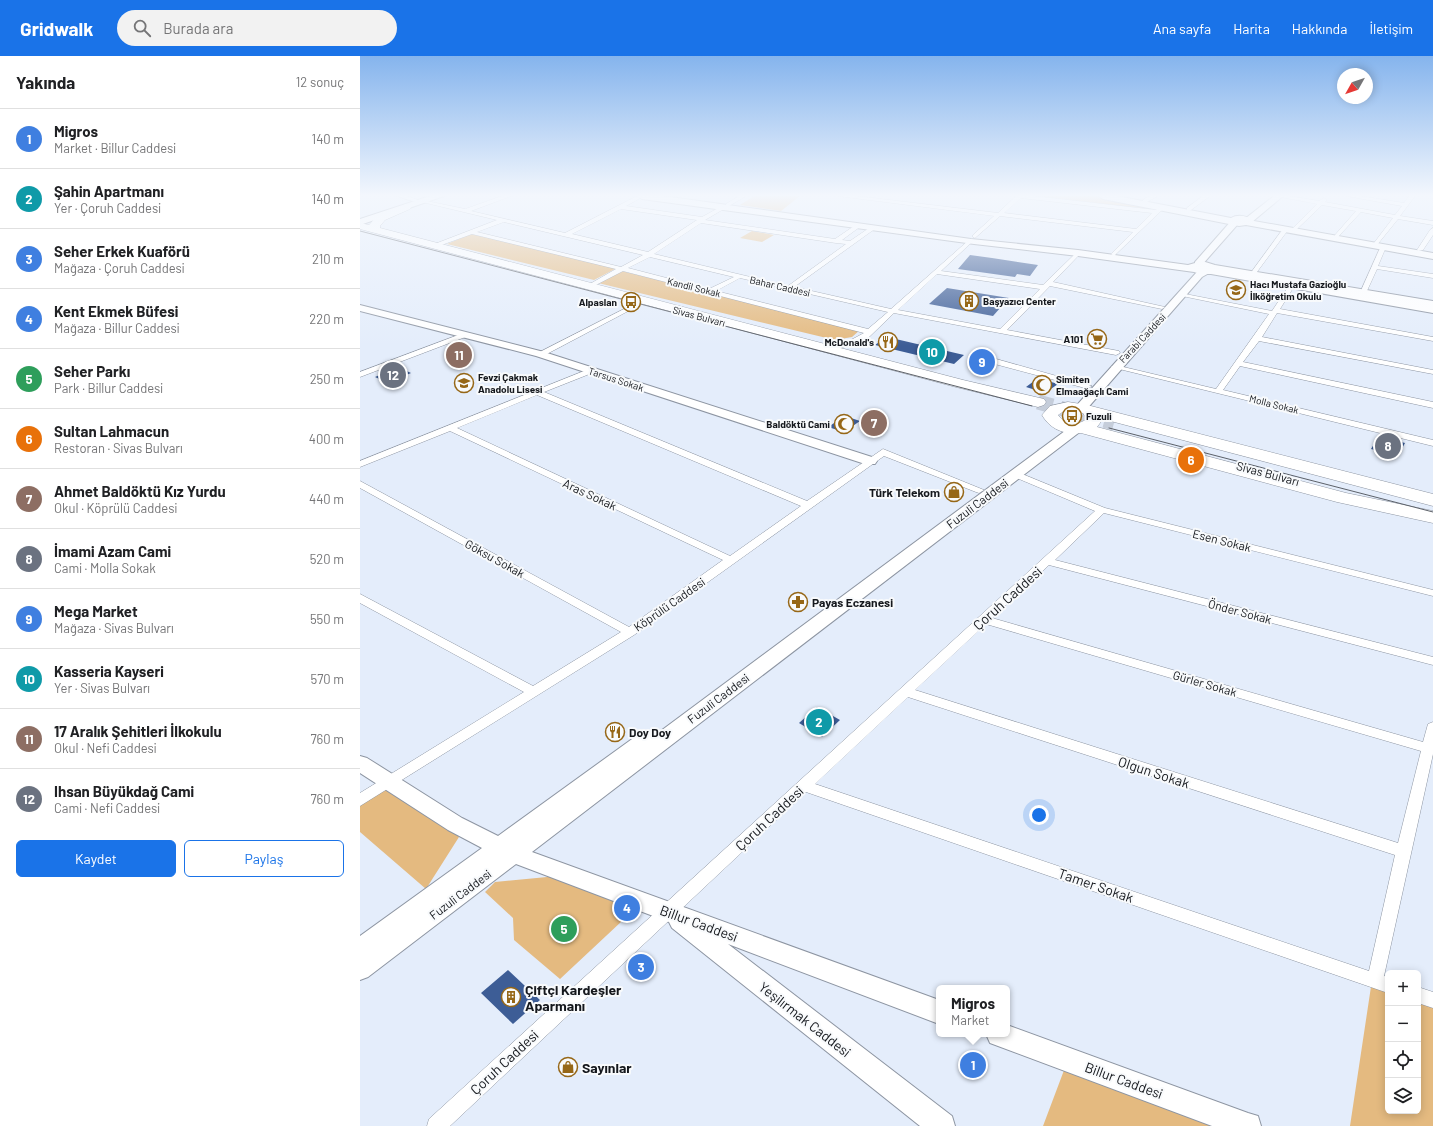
<!DOCTYPE html>
<html lang="tr">
<head>
<meta charset="utf-8">
<style>
	:root { --surface:#fff; --page:#f2f2f2; --text:#202124; --muted:#757577; --line:#e0e0e0; --accent:#1a73e8 }
	body { margin:0; font-family:Barlow,sans-serif; background:var(--page); color:var(--text) }
	.controls { position:absolute; right:12px; bottom:12px; display:grid; overflow:hidden; border-radius:6px; box-shadow:0 2px 10px #0003 }
	.controls button { width:36px; height:36px; display:grid; place-items:center; padding:0; border:0; border-bottom:1px solid var(--line); background:var(--surface); color:var(--text); font:20px sans-serif }
	.compass { position:absolute; left:977px; top:12px; width:36px; height:36px; border-radius:50%; background:var(--surface); box-shadow:0 2px 10px #0003; rotate:230deg }
	.you { position:absolute; left:679px; top:759px; width:14px; height:14px; margin:-10px; border:3px solid #fff; border-radius:50%; background:#1a73e8; box-shadow:0 0 0 6px #1a73e833 }
	.badge { display:grid; place-items:center; width:26px; height:26px; border-radius:50%; background:var(--accent); color:#fff; font-size:13px; font-weight:700 }
	.pin { position:absolute; translate:-50% -50%; border:2px solid #fff; box-shadow:0 1px 4px #0006 }
	.popup { position:absolute; left:576px; top:929px; width:74px; height:52px; box-sizing:border-box; display:grid; place-content:center; border-radius:6px; background:var(--surface); filter:drop-shadow(0 1px 3px #0005); font-size:13px; white-space:nowrap; color:var(--muted) }
	.popup b { font-size:15px; color:var(--text) }
	.popup::after { content:''; position:absolute; left:50%; top:100%; margin-left:-8px; border:8px solid transparent; border-top-color:var(--surface) }
	.list { margin:0; padding:0; list-style:none }
	h2 { display:flex; justify-content:space-between; align-items:center; height:52px; margin:0; padding:0 16px; font-size:17px }
	h2 small { font-size:13px; font-weight:400; color:var(--muted) }
	.list li { display:grid; grid-template-columns:26px 1fr auto; gap:12px; align-items:center; box-sizing:border-box; height:60px; padding:0 16px; border-top:1px solid var(--line) }
	.list b { display:block; font-size:15px; white-space:nowrap }
	.list p { margin:0; font-size:13px; white-space:nowrap; color:var(--muted) }
	.list em { font-size:13px; font-style:normal; color:var(--muted) }
	.actions { display:flex; gap:8px; padding:12px 16px }
	.actions a { flex:1; padding:9px 0; border:1px solid var(--accent); border-radius:6px; text-align:center; font-size:14px; color:var(--accent) }
	.actions .main { background:var(--accent); color:#fff }
	.icon { flex:none; width:22px; height:22px; fill:none; stroke:currentColor; stroke-width:2; stroke-linecap:round; stroke-linejoin:round }
	.map { position:relative; flex:none; width:1073px; height:1070px; overflow:hidden }
	header { display:flex; align-items:center; gap:24px; box-sizing:border-box; height:56px; padding:0 20px; background:var(--accent); color:#fff }
	header strong { font-size:19px }
	nav { display:flex; gap:22px; margin-inline-start:auto; font-size:14px }
	.search { width:280px; height:36px; background:var(--page); display:flex; align-items:center; gap:10px; box-sizing:border-box; padding:0 14px; border-radius:22px; color:var(--muted); font-size:15px }
	main { display:flex }
	aside { flex:1; background:var(--surface) }
	.map>svg:first-child { display:block }
	.green { fill:#e4ba80 }
	.building { fill:#3d5d96 }
	.lines { fill:none; stroke-linecap:round; stroke-linejoin:round }
	.highway-tunnel { stroke:#c5cdda; stroke-width:15; stroke-dasharray:15 8; stroke-linecap:butt }
	.street-casing { stroke:#8d95a2; stroke-width:1 }
	.secondary-casing { stroke:#8d95a2; stroke-width:2 }
	.primary-casing { stroke:#8d95a2; stroke-width:2 }
	.highway-casing { stroke:#8d95a2; stroke-width:1 }
	.street { fill:#fff; fill-rule:evenodd }
	.secondary { fill:#fff; fill-rule:evenodd }
	.primary { fill:#fff; fill-rule:evenodd }
	.highway { fill:#fff; fill-rule:evenodd }
	.tram { stroke:#5c6169; stroke-width:1 }
	.labels { text-anchor:middle; dominant-baseline:central; stroke-width:4; stroke-linejoin:round; paint-order:stroke }
	.far-poi-label { font-size:10px; font-weight:bold; fill:#15181d; stroke:#f8fafc; text-anchor:start }
	.far-street-label { font-size:10px; fill:#15181d; stroke:#f8fafc }
	.street-label { font-size:12px; fill:#15181d; stroke:#f8fafc }
	.poi-label { font-size:12px; font-weight:bold; fill:#15181d; stroke:#f8fafc; text-anchor:start }
	.near-street-label { font-size:14px; fill:#15181d; stroke:#f8fafc }
	.near-poi-label { font-size:14px; font-weight:bold; fill:#15181d; stroke:#f8fafc; text-anchor:start }
</style>
</head>
<body>
<header>
<strong>Gridwalk</strong>
<div class="search"><svg class="icon" aria-label="search" viewBox="0 0 24 24"><circle cx="10" cy="10" r="6"/><path d="M15 15l6 6"/></svg>Burada ara</div>
<nav><a>Ana sayfa</a><a>Harita</a><a>Hakkında</a><a>İletişim</a></nav>
</header>
<main>
<aside>
<h2>Yakında<small>12 sonuç</small></h2>
<ul class="list">
<li><span class="badge" style="background:#3f7fe0">1</span><div><b>Migros</b><p>Market · Billur Caddesi</p></div><em>140 m</em></li>
<li><span class="badge" style="background:#0f9aa8">2</span><div><b>Şahin Apartmanı</b><p>Yer · Çoruh Caddesi</p></div><em>140 m</em></li>
<li><span class="badge" style="background:#3f7fe0">3</span><div><b>Seher Erkek Kuaförü</b><p>Mağaza · Çoruh Caddesi</p></div><em>210 m</em></li>
<li><span class="badge" style="background:#3f7fe0">4</span><div><b>Kent Ekmek Büfesi</b><p>Mağaza · Billur Caddesi</p></div><em>220 m</em></li>
<li><span class="badge" style="background:#2e9e5b">5</span><div><b>Seher Parkı</b><p>Park · Billur Caddesi</p></div><em>250 m</em></li>
<li><span class="badge" style="background:#e8710a">6</span><div><b>Sultan Lahmacun</b><p>Restoran · Sivas Bulvarı</p></div><em>400 m</em></li>
<li><span class="badge" style="background:#8d6e63">7</span><div><b>Ahmet Baldöktü Kız Yurdu</b><p>Okul · Köprülü Caddesi</p></div><em>440 m</em></li>
<li><span class="badge" style="background:#6b7280">8</span><div><b>İmami Azam Cami</b><p>Cami · Molla Sokak</p></div><em>520 m</em></li>
<li><span class="badge" style="background:#3f7fe0">9</span><div><b>Mega Market</b><p>Mağaza · Sivas Bulvarı</p></div><em>550 m</em></li>
<li><span class="badge" style="background:#0f9aa8">10</span><div><b>Kasseria Kayseri</b><p>Yer · Sivas Bulvarı</p></div><em>570 m</em></li>
<li><span class="badge" style="background:#8d6e63">11</span><div><b>17 Aralık Şehitleri İlkokulu</b><p>Okul · Nefi Caddesi</p></div><em>760 m</em></li>
<li><span class="badge" style="background:#6b7280">12</span><div><b>Ihsan Büyükdağ Cami</b><p>Cami · Nefi Caddesi</p></div><em>760 m</em></li>
</ul>
<div class="actions"><a class="main">Kaydet</a><a>Paylaş</a></div>
</aside>
<div class="map">
<svg width="1073" height="1070" viewBox="0 0 1073 1070">
	<rect width="100%" height="100%" fill="#e4edfb"/>
	<path class="green" d="M394,140H440L421,155L380,149Z
		M675,140H732L791,151L788,153Z
		M392,175L414,179L402,186L380,182Z
		M111,178L257,212L234,224L87,188Z
		M262,215L500,274L492,281L475,284L238,227Z
		M30,728L87,766L99,781L66,833L0,776V748Z
		M208,819L277,851L200,923L154,884L153,862L125,836L135,826Z
		M1012,924L1028,929V1055H1058V940L1073,945V1070H990Z
		M709,1001L889,1070H683Z"/>
	<path class="building" d="M610,199L632,202L678,209L670,220L657,218L655,221L598,213Z
		M587,232L649,242L633,260L569,248Z
		M526,281L540,284L604,299L594,308L515,289Z
		M38,311L51,317L28,327L15,321Z
		M678,322L698,328L685,337L666,331Z
		M485,360L500,365L484,376L468,371Z
		M1019,380L1045,387L1038,400L1011,393Z
		M457,651L480,664L462,681L439,667Z
		M148,914L180,944L153,968L121,937Z"/>
	<g class="lines">
		<path class="highway-tunnel" d="M678,346L754,367"/>
		<g class="street-casing">
			<path id="street" d="M37,140H47L58,144L55,146Z
				M142,140H151L111,155L205,177L277,140H284L266,150L342,161L362,150H366V148L379,140H386L345,164L475,183L497,168H501V170L482,184L490,185L512,170H516V172L434,231L531,253L610,183L613,185L612,186L581,215L683,229L718,195L721,197L720,198L693,226L805,251L802,253L690,230L647,274L759,295L760,297L756,299L534,257L506,284L473,294L469,292L470,290L489,285L504,277L263,215L232,231H228V229L256,213L112,178L76,191H72V189L137,164L62,146V144L105,153ZM261,153L337,164L288,196L212,178ZM144,166L283,199L261,211L117,176ZM341,167L476,187L486,188L428,230L294,198ZM290,201L374,221L349,233L268,212ZM577,218L680,233L640,273L538,254ZM380,222L528,256L508,273L356,235Z
				M478,140H496L638,157L655,141L654,140H673L796,154L799,151L804,152L754,200L751,198L773,176L640,160L615,182L613,181V179L634,160ZM661,142L792,157L776,173L644,157Z
				M790,140H798L787,146H783V144Z
				M843,140H850L831,154H827V152Z
				M916,140H929L959,145L964,142L967,144L965,146L1035,159L1042,150L986,140H1000L1044,147L1049,140H1055L1040,160L1073,165V169L1038,163L1017,189L1014,187L1033,162L1001,156L977,182L975,181V179L996,155L962,149L936,174L933,172L957,148Z
				M1073,172V179L1063,194L1058,195L1057,194L1070,174Z
				M923,173L928,174L894,220H890V218Z
				M1021,190L1026,191L1018,210L1073,218V222L1017,213L1006,237L1001,238L1000,237Z
				M932,227L935,229L920,253L1073,281V285L917,257L902,281L1073,314V318L899,285L883,306L1073,346V352L880,310L863,334L1073,384V390L751,311L755,309L856,333L909,258L822,240L819,238L820,237L912,255L930,228Z
				M268,251L274,252L183,300L176,298Z
				M101,278L108,280L0,321V316Z
				M616,299H622L732,330L728,332H725L616,303Z
				M229,313H232V317L184,336L447,445L523,393L624,434L619,437L616,436L524,400L274,579L0,750V737L164,636L0,547V538L173,630L261,576L0,432V425L269,571L363,504L90,375L0,411V405ZM177,339L441,450L370,500L97,372Z
				M655,415L745,452L1073,534V540L744,457L695,504L1073,601V609L689,509L632,562L1063,686L1068,668L1073,666V698L1024,920L1028,921V937L446,736L90,1070H67L69,1063L735,455L652,420V416ZM626,568L1061,695L1038,787L555,634ZM548,641L1035,799L1009,915L455,728Z
				M1058,931L1073,936V952L1058,947Z"/>
		</g>
		<g class="secondary-casing">
			<path id="secondary" d="M914,140H923L892,166H886V162Z
				M875,163L879,166L878,168L841,210H835V206L872,164Z
				M846,213L851,216L842,221L725,355H717L715,352L717,349L836,217Z
				M0,249L184,296L515,402L517,405L515,408H505L176,300L0,255Z
				M717,368L723,372L721,375L172,796L579,944V968L368,888L592,1060L595,1070H560L312,872L309,866L156,808L8,921L0,924V880L122,792L88,774L0,717V700L7,702L102,762L138,780L279,678L286,676L293,678L294,680L713,369Z
				M647,969L888,1057L898,1060L901,1070H852L630,987L626,978H647Z"/>
		</g>
		<g class="primary-casing">
			<path id="primary" d="M70,140H84L0,169V163Z
				M278,140H303L611,183L718,194L828,209L842,205L855,209L1073,245V257L851,218H840L834,216L718,200L614,188L282,143Z
				M739,140H757L871,162C878,158 888,160 894,165L1073,197V203L886,169L879,170L743,143Z"/>
		</g>
		<g class="highway-casing">
			<path id="highway" d="M46,148L51,151L50,153L25,164L20,170V172L603,324L684,343L686,346L684,349L678,351L596,331L0,173V167L9,169L17,160Z
				M708,346L727,349L1073,438V450L743,363L737,371L986,437L1073,455V467L977,446L721,377C704,379 690,373 682,359L690,350ZM704,355L723,357L727,363C718,370 705,368 698,359Z"/>
		</g>
		<use href="#street" class="street"/>
		<use href="#secondary" class="secondary"/>
		<use href="#primary" class="primary"/>
		<use href="#highway" class="highway"/>
		<path class="tram" d="M0,175L672,350
			M749,372L1073,456"/>
	</g>
	<linearGradient id="sky" x2="0" y2="1"><stop stop-color="#85b4ed"/><stop offset="0.48" stop-color="#f3f7fd"/><stop offset="1" stop-color="#f3f7fd" stop-opacity="0"/></linearGradient>
	<rect width="1073" height="290" fill="url(#sky)"/>
	<defs>
		<g id="school-ring" transform="scale(1)"><circle r="9.5" fill="#f8fafc" stroke="#966717" stroke-width="1.5"/><path d="M0-5L7-2L0 1L-7-2ZM-4 1L0 2.5L4 1V4Q0 6-4 4Z" fill="#966717"/></g>
		<g id="building-ring" transform="scale(1)"><circle r="9.5" fill="#f8fafc" stroke="#966717" stroke-width="1.5"/><path d="M-4-6H4V6H1V3H-1V6H-4ZM-2.5-4.3h1.7v1.8h-1.7ZM.8-4.3h1.7v1.8H.8ZM-2.5-1h1.7V.8h-1.7ZM.8-1h1.7V.8H.8Z" fill="#966717"/></g>
		<g id="bus-ring" transform="scale(1)"><circle r="9.5" fill="#f8fafc" stroke="#966717" stroke-width="1.5"/><path d="M-5-6H5V4H4V6H2V4H-2V6H-4V4H-5ZM-3.5-4V0h7V-4ZM-3.5 1.2v1.5H-2V1.2ZM2 1.2v1.5H3.5V1.2Z" fill="#966717"/></g>
		<g id="supermarket-ring" transform="scale(1)"><circle r="9.5" fill="#f8fafc" stroke="#966717" stroke-width="1.5"/><path d="M-6-5.5h2.5l.6 2H6L4.5 2H-2.5L-4.4-4H-6ZM-1.5 3.2a1.3 1.3 0 1 0 .1 0ZM3 3.2a1.3 1.3 0 1 0 .1 0Z" fill="#966717"/></g>
		<g id="restaurant-ring" transform="scale(1)"><circle r="9.5" fill="#f8fafc" stroke="#966717" stroke-width="1.5"/><path d="M-5-6h1v4h1v-4h1v4h1v-4h1v5L-1.5 .5V6h-2V.5L-5-1ZM5-6V6H3V1.5H1.5Q1.5-4 5-6Z" fill="#966717"/></g>
		<g id="mosque-ring" transform="scale(1)"><circle r="9.5" fill="#f8fafc" stroke="#966717" stroke-width="1.5"/><path d="M3.5-4.9A6 6 0 1 0 3.5 4.9A5 5 0 1 1 3.5-4.9Z" fill="#966717"/></g>
		<g id="shop-ring" transform="scale(1)"><circle r="9.5" fill="#f8fafc" stroke="#966717" stroke-width="1.5"/><path d="M-5-2.5h2.3a2.7 3.5 0 0 1 5.4 0H5L5.5 6h-11ZM-1.5-2.5h3a1.5 2.3 0 0 0-3 0Z" fill="#966717"/></g>
		<g id="pharmacy-ring" transform="scale(1)"><circle r="9.5" fill="#f8fafc" stroke="#966717" stroke-width="1.5"/><path d="M-2-6h4v4h4v4h-4v4h-4v-4h-4v-4h4Z" fill="#966717"/></g>
	</defs>
	<g fill-rule="evenodd">
		<use href="#school-ring" x="876" y="234"/>
		<use href="#building-ring" x="609" y="245"/>
		<use href="#bus-ring" x="271" y="246"/>
		<use href="#supermarket-ring" x="737" y="283"/>
		<use href="#restaurant-ring" x="528" y="286"/>
		<use href="#school-ring" x="104" y="327"/>
		<use href="#mosque-ring" x="682" y="329"/>
		<use href="#bus-ring" x="712" y="360"/>
		<use href="#mosque-ring" x="484" y="368"/>
		<use href="#shop-ring" x="594" y="436"/>
		<use href="#pharmacy-ring" x="438" y="546"/>
		<use href="#restaurant-ring" x="255" y="676"/>
		<use href="#building-ring" x="151" y="941"/>
		<use href="#shop-ring" x="208" y="1011"/>
	</g>
	<g class="labels">
		<g class="far-poi-label">
			<text x="890" y="228">Hacı Mustafa Gazioğlu<tspan x="890" dy="12">İlköğretim Okulu</tspan></text>
			<text x="623" y="245">Başyazıcı Center</text>
			<text x="257" y="246" text-anchor="end">Alpaslan</text>
			<text x="723" y="283" text-anchor="end">A101</text>
			<text x="514" y="286" text-anchor="end">McDonald's</text>
			<text x="118" y="321">Fevzi Çakmak<tspan x="118" dy="12">Anadolu Lisesi</tspan></text>
			<text x="696" y="323">Simiten<tspan x="696" dy="12">Elmaağaçlı Cami</tspan></text>
			<text x="726" y="360">Fuzuli</text>
			<text x="470" y="368" text-anchor="end">Baldöktü Cami</text>
		</g>
		<g class="far-street-label">
			<text transform="translate(420 230) rotate(13)">Bahar Caddesi</text>
			<text transform="translate(334 231) rotate(14)">Kandil Sokak</text>
			<text transform="translate(339 260) rotate(15)">Sivas Bulvarı</text>
			<text transform="translate(782 282) rotate(-47)">Farabi Caddesi</text>
			<text transform="translate(256 323) rotate(18)">Tarsus Sokak</text>
			<text transform="translate(914 348) rotate(14)">Molla Sokak</text>
		</g>
		<g class="street-label">
			<text transform="translate(908 417) rotate(15)">Sivas Bulvarı</text>
			<text transform="translate(230 438) rotate(25)">Aras Sokak</text>
			<text transform="translate(617 447) rotate(-37)">Fuzuli Caddesi</text>
			<text transform="translate(862 484) rotate(14)">Esen Sokak</text>
			<text transform="translate(135 502) rotate(29)">Göksu Sokak</text>
			<text transform="translate(309 548) rotate(-35)">Köprülü Caddesi</text>
			<text transform="translate(880 555) rotate(15)">Önder Sokak</text>
			<text transform="translate(845 627) rotate(16)">Gürler Sokak</text>
			<text transform="translate(358 642) rotate(-37)">Fuzuli Caddesi</text>
			<text transform="translate(100 838) rotate(-37)">Fuzuli Caddesi</text>
		</g>
		<g class="poi-label">
			<text x="580" y="436" text-anchor="end">Türk Telekom</text>
			<text x="452" y="546">Payas Eczanesi</text>
			<text x="269" y="676">Doy Doy</text>
		</g>
		<g class="near-street-label">
			<text transform="translate(647 542) rotate(-42)">Çoruh Caddesi</text>
			<text transform="translate(794 716) rotate(18)">Olgun Sokak</text>
			<text transform="translate(409 762) rotate(-43)">Çoruh Caddesi</text>
			<text transform="translate(736 829) rotate(19)">Tamer Sokak</text>
			<text transform="translate(339 867) rotate(20)">Billur Caddesi</text>
			<text transform="translate(445 963) rotate(38)">Yeşilırmak Caddesi</text>
			<text transform="translate(144 1006) rotate(-43)">Çoruh Caddesi</text>
			<text transform="translate(764 1024) rotate(20)">Billur Caddesi</text>
		</g>
		<g class="near-poi-label">
			<text x="165" y="933">Çiftçi Kardeşler<tspan x="165" dy="16">Aparmanı</tspan></text>
			<text x="222" y="1011">Sayınlar</text>
		</g>
	</g>
</svg>
<div class="controls">
<button>+</button>
<button>−</button>
<button><svg class="icon" aria-label="locate" viewBox="0 0 24 24"><circle cx="12" cy="12" r="6"/><path d="M12 2v4M12 18v4M2 12h4M18 12h4"/></svg></button>
<button><svg class="icon" aria-label="layers" viewBox="0 0 24 24"><path d="M12 4l9 5-9 5-9-5zM3 14l9 5 9-5"/></svg></button>
</div>
<svg class="compass" viewBox="-18 -18 36 36"><path d="M0-13l5 13h-10z" fill="#e53935"/><path d="M0 13l5-13h-10z" fill="#757577"/></svg>
<div class="you"></div>
<div class="pin badge" style="left:613px;top:1009px;background:#3f7fe0">1</div>
<div class="popup"><b>Migros</b>Market</div>
<div class="pin badge" style="left:459px;top:666px;background:#0f9aa8">2</div>
<div class="pin badge" style="left:281px;top:911px;background:#3f7fe0">3</div>
<div class="pin badge" style="left:267px;top:852px;background:#3f7fe0">4</div>
<div class="pin badge" style="left:204px;top:873px;background:#2e9e5b">5</div>
<div class="pin badge" style="left:831px;top:404px;background:#e8710a">6</div>
<div class="pin badge" style="left:514px;top:367px;background:#8d6e63">7</div>
<div class="pin badge" style="left:1028px;top:390px;background:#6b7280">8</div>
<div class="pin badge" style="left:622px;top:306px;background:#3f7fe0">9</div>
<div class="pin badge" style="left:572px;top:296px;background:#0f9aa8">10</div>
<div class="pin badge" style="left:99px;top:299px;background:#8d6e63">11</div>
<div class="pin badge" style="left:33px;top:319px;background:#6b7280">12</div>
</div>
</main>
</body>
</html>
